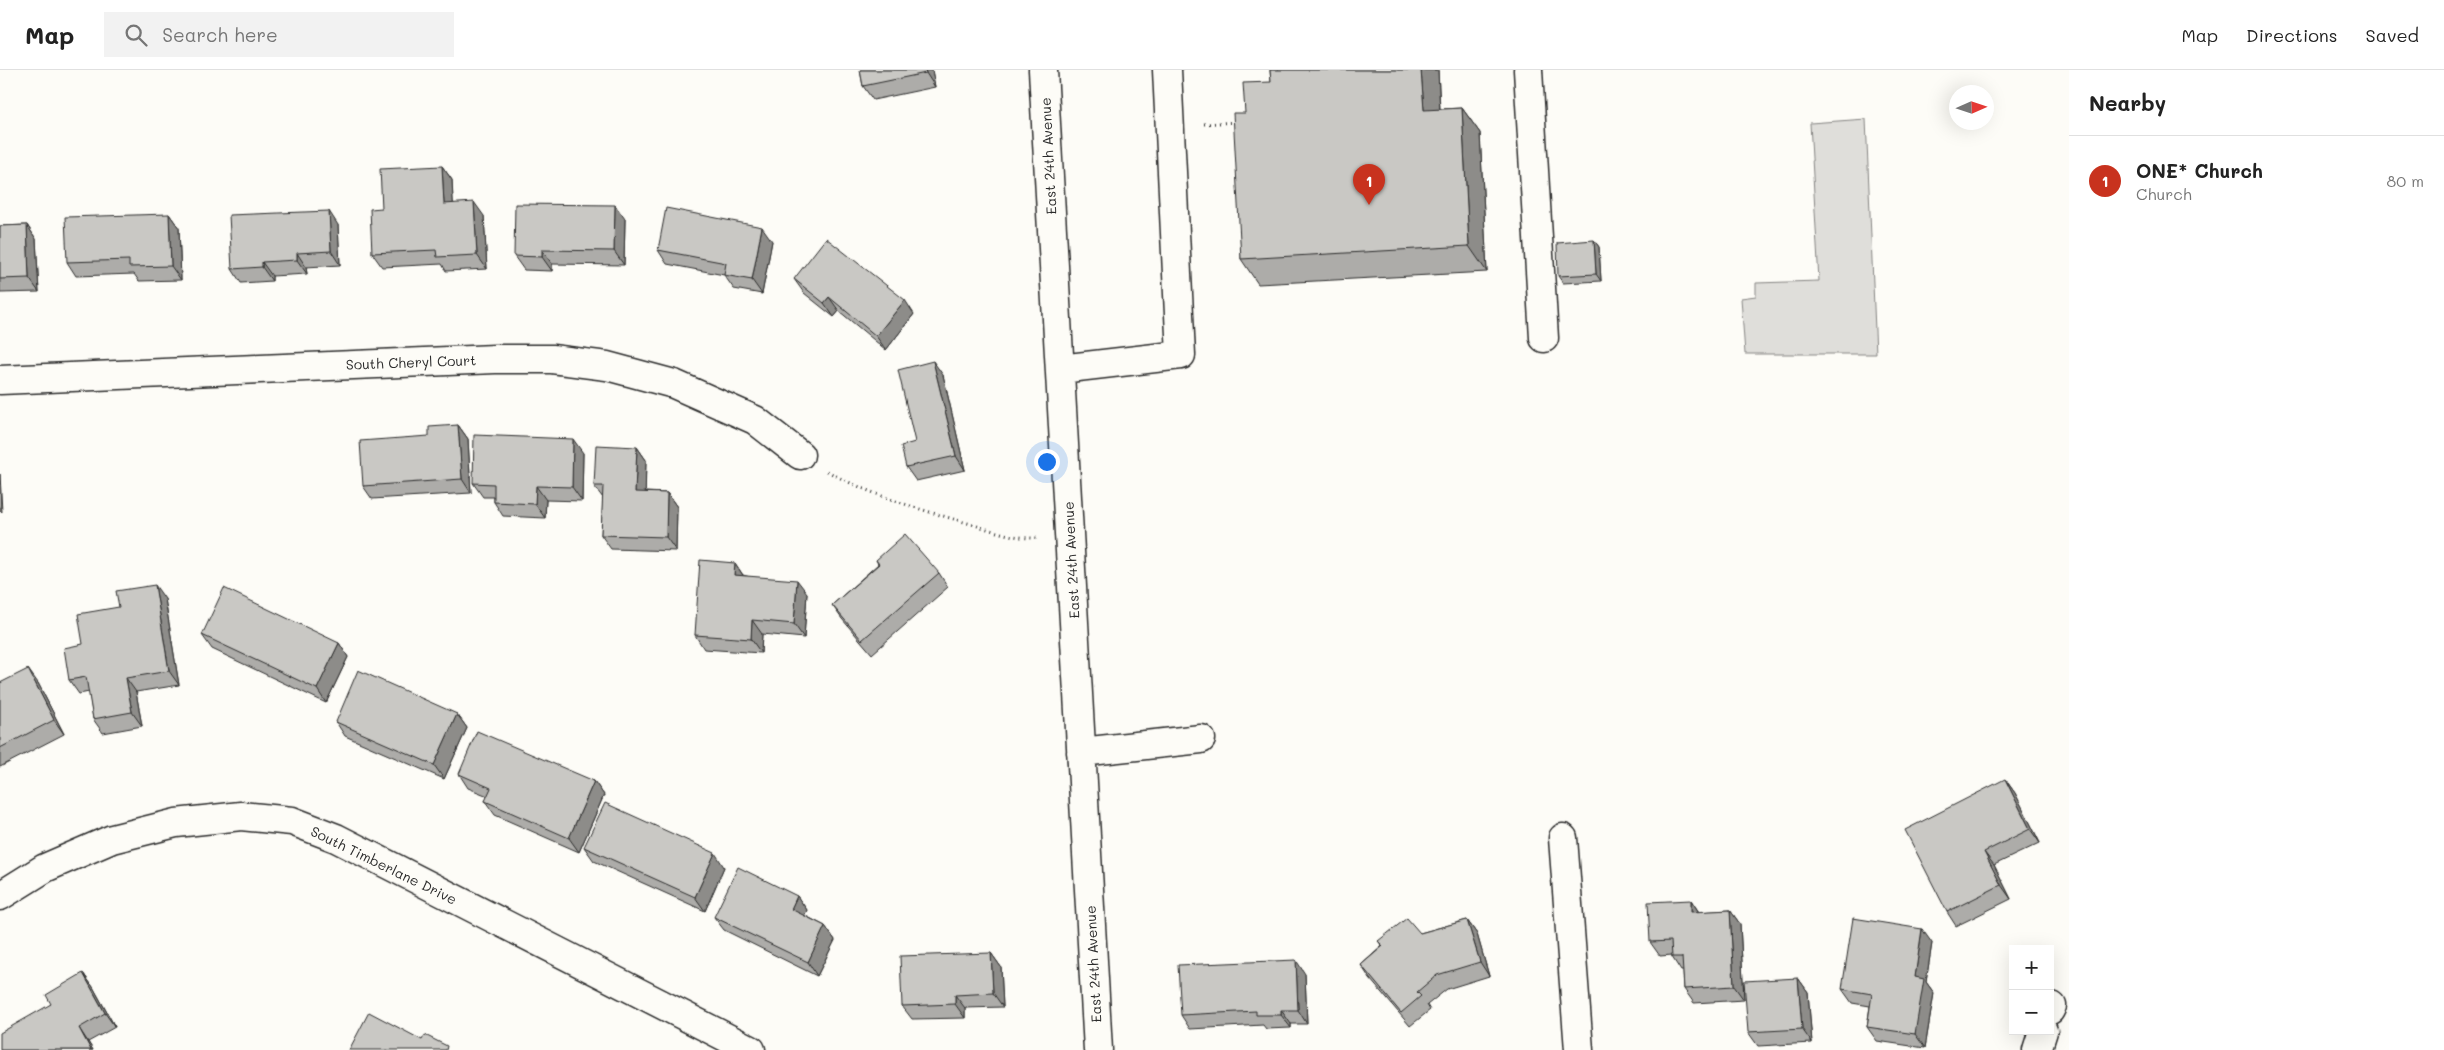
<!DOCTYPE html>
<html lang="en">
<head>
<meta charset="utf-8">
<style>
	:root { --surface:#fff; --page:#f2f2f2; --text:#222; --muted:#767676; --line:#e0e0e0; --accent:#c8321e }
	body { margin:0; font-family:Mali,sans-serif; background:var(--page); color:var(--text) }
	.controls { position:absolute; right:15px; bottom:15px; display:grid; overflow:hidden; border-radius:0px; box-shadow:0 5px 20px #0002 }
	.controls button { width:45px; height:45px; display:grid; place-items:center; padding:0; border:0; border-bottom:1px solid var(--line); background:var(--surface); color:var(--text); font:25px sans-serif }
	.compass { position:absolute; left:1949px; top:15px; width:45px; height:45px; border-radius:50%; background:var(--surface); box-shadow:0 5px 20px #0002; rotate:87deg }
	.you { position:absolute; left:1046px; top:391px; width:18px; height:18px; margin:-12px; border:4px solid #fff; border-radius:50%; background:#1a73e8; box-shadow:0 0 0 8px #1a73e833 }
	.badge { display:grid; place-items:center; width:32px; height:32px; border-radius:50%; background:var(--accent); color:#fff; font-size:16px; font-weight:700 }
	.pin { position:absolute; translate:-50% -41px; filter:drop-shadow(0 1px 2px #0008) }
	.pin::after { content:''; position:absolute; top:26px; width:18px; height:15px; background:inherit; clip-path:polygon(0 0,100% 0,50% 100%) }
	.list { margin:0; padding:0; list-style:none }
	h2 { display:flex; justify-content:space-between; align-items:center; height:65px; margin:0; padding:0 20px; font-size:21px }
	h2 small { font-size:16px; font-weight:400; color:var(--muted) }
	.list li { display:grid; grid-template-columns:32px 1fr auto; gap:15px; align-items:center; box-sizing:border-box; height:90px; padding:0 20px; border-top:1px solid var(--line) }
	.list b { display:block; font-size:19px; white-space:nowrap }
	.list p { margin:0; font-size:16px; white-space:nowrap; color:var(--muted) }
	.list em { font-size:16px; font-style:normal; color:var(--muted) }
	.icon { flex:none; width:28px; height:28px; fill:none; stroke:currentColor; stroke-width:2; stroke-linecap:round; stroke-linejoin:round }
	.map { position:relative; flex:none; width:2069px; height:980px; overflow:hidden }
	header { display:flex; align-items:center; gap:30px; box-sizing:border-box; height:70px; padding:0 25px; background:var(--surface); border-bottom:1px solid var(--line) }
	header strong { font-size:24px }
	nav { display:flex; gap:28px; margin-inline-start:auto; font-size:18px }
	.search { width:350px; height:45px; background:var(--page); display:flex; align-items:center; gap:12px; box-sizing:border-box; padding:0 18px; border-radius:0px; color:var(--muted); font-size:19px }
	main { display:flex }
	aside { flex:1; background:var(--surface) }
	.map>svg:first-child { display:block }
	.green { fill:#dfdeda; stroke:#858482 }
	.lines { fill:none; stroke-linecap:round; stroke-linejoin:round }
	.minor-casing { stroke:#2b2b2b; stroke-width:31 }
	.path { stroke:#2b2b2b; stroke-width:3; stroke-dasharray:1 4; stroke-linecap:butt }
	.minor { stroke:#fdfcf7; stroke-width:28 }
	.wall { fill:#adaca9; stroke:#2b2b2b }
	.shaded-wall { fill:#8d8c89; stroke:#2b2b2b }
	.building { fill:#c9c8c4; stroke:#2b2b2b }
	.labels { text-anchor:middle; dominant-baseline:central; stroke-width:5; stroke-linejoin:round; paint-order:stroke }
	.street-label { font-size:14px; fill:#2b2b2b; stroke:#fdfcf7 }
</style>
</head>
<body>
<header>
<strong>Map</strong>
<div class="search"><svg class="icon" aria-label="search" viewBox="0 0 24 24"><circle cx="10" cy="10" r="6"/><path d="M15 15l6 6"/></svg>Search here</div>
<nav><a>Map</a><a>Directions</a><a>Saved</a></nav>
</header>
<main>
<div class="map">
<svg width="2069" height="980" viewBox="0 0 2069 980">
	<rect width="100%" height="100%" fill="#fdfcf7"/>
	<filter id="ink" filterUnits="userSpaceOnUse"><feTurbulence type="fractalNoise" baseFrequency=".02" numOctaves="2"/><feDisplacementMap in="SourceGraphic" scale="10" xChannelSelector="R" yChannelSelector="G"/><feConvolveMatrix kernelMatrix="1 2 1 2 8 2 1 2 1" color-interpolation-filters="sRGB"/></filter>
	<g filter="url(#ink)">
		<path class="green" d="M1866,49L1876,284H1745L1741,228L1756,226V213L1819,211L1810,53Z"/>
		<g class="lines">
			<g class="minor-casing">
				<path id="minor" d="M1043,0L1098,980
					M1528,0L1544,268
					M1060,299L1181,285L1167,0
					M0,310L495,289H552L607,296L674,314L755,350L800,385
					M1081,682L1201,669
					M1563,768L1579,980
					M0,826L45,798L112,769L176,753L241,746L292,751L336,768L751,980
					M2050,940L2052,936
					M2037,980L2043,961"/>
			</g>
			<path class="path" d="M1204,54L1236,52
				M827,401C872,426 922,440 971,454C994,461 1015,469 1039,468"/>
			<use href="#minor" class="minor"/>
		</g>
		<path class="wall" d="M860,0H932L935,17L873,30L863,16Z
			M1270,0H1438L1440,39L1462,38L1480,63L1487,202L1258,214L1241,189L1245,43L1271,12Z
			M442,96L452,110L453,133L484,146L487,199L446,201L442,194L382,197L372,183L382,138Z
			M169,144L179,158L181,210L139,211L134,204L76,206L67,192Z
			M625,149L624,195L552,194V201L524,200L514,186Z
			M27,155L36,169L39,222L0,223V156Z
			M338,155L340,195L306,197L307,204L272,206V211L241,213L232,199Z
			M1594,170L1599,177L1601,211L1563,213L1558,206Z
			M772,171L762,224L734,219L724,205L667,194L658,180Z
			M794,209L914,244L886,280L839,241L834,247L804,223Z
			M943,305L965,400L916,411L906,397Z
			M458,355L468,369L471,423L372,429L363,416L429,366Z
			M637,377L646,390L645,422L667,423L677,437L676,481L611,479L601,465L603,428L594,416Z
			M583,383L582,431L546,430L545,448L503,446L494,432V427H483L473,413Z
			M876,490L939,503L948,517L872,584L842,549L832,535L878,494Z
			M735,493L743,505L807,523L804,568L762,564L761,583L704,579L695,565Z
			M165,529L179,615L136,622L142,656L103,663L93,649L89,622L79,624L69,610L83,574Z
			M202,565L339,573L348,587L326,633L212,579Z
			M0,613H38L64,664L0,697Z
			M457,644L467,658L444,709L345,666L336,652Z
			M459,704L594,711L604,725L579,782L495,745L485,731L488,726L468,718Z
			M2005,709L2015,723L2040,773L1994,795L2011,829L1956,856L1947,842Z
			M584,777L724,797L705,841L594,791Z
			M797,826L807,840L804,845L825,856L835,870L817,906L724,860L714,847Z
			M1691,830L1699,842L1730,840L1740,854L1744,930L1694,933L1684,919L1683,901H1681L1672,887V885L1660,886L1650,872Z
			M1467,850L1477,864L1489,906L1447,919L1427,935L1430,940L1410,956L1370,909L1361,895L1382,876L1378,871L1420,863Z
			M1932,873L1926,912L1934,923L1925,978L1877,971L1867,957L1870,936L1852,933L1842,919Z
			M991,883L1001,897L1003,937L965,938V948L912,949L902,936Z
			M83,903L93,917L115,957L88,972L93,980H0L51,934Z
			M1305,904L1307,954H1291V958L1266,959L1263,955L1190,959L1181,945Z
			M1798,908L1808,922L1812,973L1758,976L1748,962Z"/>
		<path class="shaded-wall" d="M925,0H932L935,17L926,3Z
			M1421,0H1438L1441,65L1424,40Z
			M1462,38L1480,63L1487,202L1469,176Z
			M442,96L452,110L454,148L444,134Z
			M474,132L484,146L487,199L477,185Z
			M615,135L625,149L624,195L614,181Z
			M329,141L338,155L340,195L331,181Z
			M169,144L179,158L181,210L171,196Z
			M27,155L36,169L39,222L29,208Z
			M762,157L772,171L762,224L752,210Z
			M1594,170L1599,177L1601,211L1596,204Z
			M542,180L552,194V201L542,187Z
			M297,183L306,197L307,204L297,190Z
			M262,192L272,206V211L262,197Z
			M829,227L839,241L834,247L824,233Z
			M905,230L914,244L886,280L876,266Z
			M933,291L943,305L965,400L956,386Z
			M458,355L468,369L471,423L462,409Z
			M573,369L583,383L582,431L572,417Z
			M637,377L646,390L645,435L635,422Z
			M0,404L2,442L0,440Z
			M536,416L546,430L545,448L535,434Z
			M667,423L677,437L676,481L666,467Z
			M735,493L744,507L734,505Z
			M797,510L807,523L804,568L794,554Z
			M155,515L165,529L179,615L169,601Z
			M752,550L762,564L761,583L751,569Z
			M339,573L348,587L326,633L317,619Z
			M28,599L38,613L64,664L54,650Z
			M126,608L136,622L142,656L132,642Z
			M457,644L467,658L444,709L434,695Z
			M2005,709L2015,723L2040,773L2030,759Z
			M594,711L604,725L579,782L569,768Z
			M1984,782L1994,795L2011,829L2001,815Z
			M715,783L724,797L705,841L695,827Z
			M797,826L807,840L801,853L791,839Z
			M1691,830L1700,844L1691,842Z
			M1730,840L1740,854L1744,930L1734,916Z
			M1467,850L1477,864L1489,906L1480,892Z
			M825,856L835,870L817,906L808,892Z
			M1922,859L1932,873L1926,912L1934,923L1925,978L1915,964V907Z
			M991,883L1001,897L1003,937L993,923Z
			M1296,890L1305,904L1307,954L1298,940Z
			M83,903L93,917L115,957L105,943Z
			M1798,908L1808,922L1812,973L1802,959Z
			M955,925L965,938V948L955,934Z
			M1281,940L1291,954V958L1281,945Z
			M79,958L88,972L93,980H91Z"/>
		<path class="building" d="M860,0H925L926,3L863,16Z
			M1270,0H1421L1424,40L1462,38L1469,176L1241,189L1233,43H1245L1243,13L1271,12Z
			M442,96L444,134L474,132L477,185L437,187L436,180L372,183L370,139L382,138L380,99Z
			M515,134L615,135L614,181L542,180V187L514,186Z
			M666,138L762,157L752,210L724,205L726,193L658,180Z
			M329,141L331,181L297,183V190L262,192V197L232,199L229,145Z
			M169,144L171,196L129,197V190L67,192L65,147Z
			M27,155L29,208L0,209V156Z
			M826,168L905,230L876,266L829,227L824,233L794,209Z
			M1594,170L1596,204L1558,206L1557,173Z
			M933,291L956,386L906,397L901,376L915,372L898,300Z
			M458,355L462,409L363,416L360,371L429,366V357Z
			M474,365L573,369L572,417L536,416L535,434L494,432V414L473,413Z
			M596,375L637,377L635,422L667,423L666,467L601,465L603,416H594Z
			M905,464L939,503L862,570L832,535L879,494L876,490Z
			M700,490L735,493L734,505L797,510L794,554L752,550L751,569L695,565Z
			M155,515L169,601L126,608L132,642L93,649L86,607L69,610L64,578L83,574L78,544L119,537L116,521Z
			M224,518L339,573L317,619L202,565Z
			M28,599L54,650L0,678V613Z
			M358,600L457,644L434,695L336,652Z
			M477,661L594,711L569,768L485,731L491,718L459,704Z
			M2005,709L2030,759L1984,782L2001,815L1947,842L1905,760Z
			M605,733L715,783L695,827L584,777Z
			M738,797L797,826L791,839L825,856L808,892L714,847Z
			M1691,830V842L1730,840L1734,916L1684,919L1682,887H1672L1671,871L1650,872L1648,832Z
			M1407,848L1420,863L1467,850L1480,892L1437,905L1417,922L1421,926L1401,943L1361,895L1383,876L1378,871Z
			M1853,848L1922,859L1915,907L1924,909L1915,964L1867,957L1872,924L1842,919Z
			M991,883L993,923L955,925V934L902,936L900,886Z
			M1296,890L1298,940H1281V945H1256V941L1181,945L1178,895Z
			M83,903L105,943L79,958L91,980H0V963L51,934L46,925Z
			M1798,908L1802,959L1748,962L1744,911Z
			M369,942L422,970L425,965L447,976L446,980H349Z"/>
	</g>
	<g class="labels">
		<g class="street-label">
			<text transform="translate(1048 86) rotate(-93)">East 24th Avenue</text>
			<text transform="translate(411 292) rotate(-2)">South Cheryl Court</text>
			<text transform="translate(1071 490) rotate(-93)">East 24th Avenue</text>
			<text transform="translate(384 795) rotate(26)">South Timberlane Drive</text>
			<text transform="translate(1093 894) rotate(-93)">East 24th Avenue</text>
		</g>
	</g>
</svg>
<div class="controls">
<button>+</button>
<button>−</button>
</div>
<svg class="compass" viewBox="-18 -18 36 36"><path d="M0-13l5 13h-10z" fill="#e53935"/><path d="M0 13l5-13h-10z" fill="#767676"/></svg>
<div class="you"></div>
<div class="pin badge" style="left:1369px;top:135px">1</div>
</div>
<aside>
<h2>Nearby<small></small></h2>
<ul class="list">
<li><span class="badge">1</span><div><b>ONE* Church</b><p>Church</p></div><em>80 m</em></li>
</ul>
</aside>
</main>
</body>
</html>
